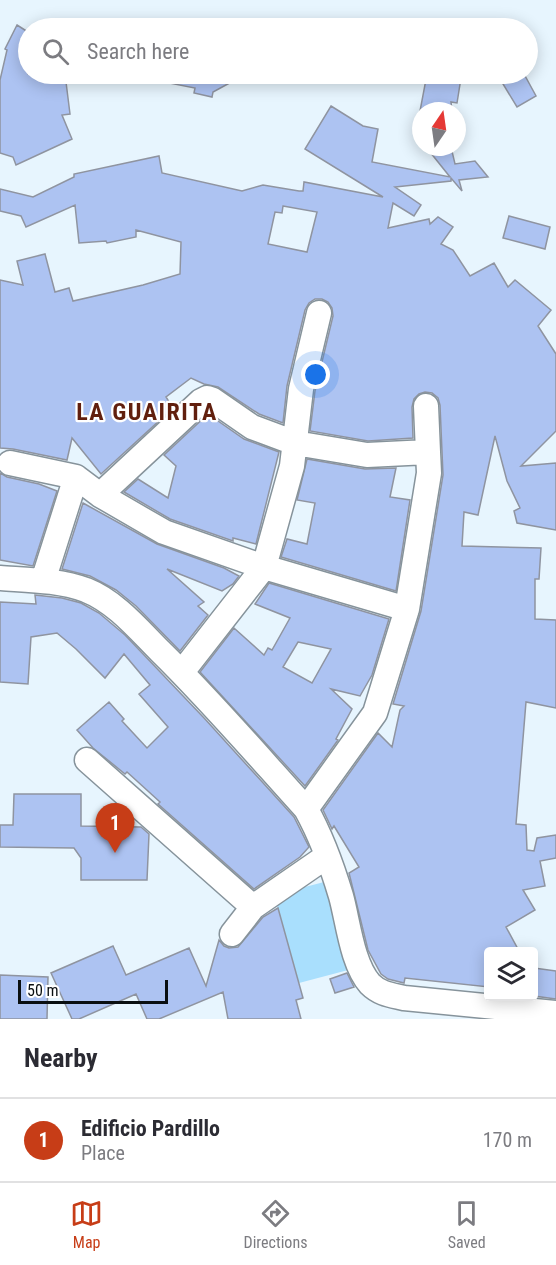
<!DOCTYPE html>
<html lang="en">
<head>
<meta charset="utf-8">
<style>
	:root { --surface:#fff; --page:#f2f2f3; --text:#2b2b33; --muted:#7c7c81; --line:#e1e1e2; --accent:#c73d17 }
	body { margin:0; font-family:"Roboto Condensed",sans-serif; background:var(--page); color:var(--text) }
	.controls { position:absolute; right:18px; bottom:18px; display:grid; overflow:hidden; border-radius:6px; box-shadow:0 3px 15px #0003 }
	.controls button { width:54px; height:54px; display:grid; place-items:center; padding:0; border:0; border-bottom:2px solid var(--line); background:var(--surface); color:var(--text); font:30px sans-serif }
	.compass { position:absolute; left:412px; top:102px; width:54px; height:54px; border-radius:50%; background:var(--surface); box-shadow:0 3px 15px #0003; rotate:13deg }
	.scale { position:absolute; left:18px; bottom:15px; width:150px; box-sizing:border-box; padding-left:6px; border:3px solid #0a0f11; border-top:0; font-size:16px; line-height:21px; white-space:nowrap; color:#0a0f11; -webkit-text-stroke:4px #fff; paint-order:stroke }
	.you { position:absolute; left:316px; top:375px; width:21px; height:21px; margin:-15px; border:4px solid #fff; border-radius:50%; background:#1a73e8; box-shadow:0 0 0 9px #1a73e833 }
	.badge { display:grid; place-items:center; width:39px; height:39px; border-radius:50%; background:var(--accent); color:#fff; font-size:20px; font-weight:700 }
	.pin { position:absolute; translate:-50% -50px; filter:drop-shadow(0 2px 3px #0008) }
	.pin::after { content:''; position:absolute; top:32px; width:21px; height:18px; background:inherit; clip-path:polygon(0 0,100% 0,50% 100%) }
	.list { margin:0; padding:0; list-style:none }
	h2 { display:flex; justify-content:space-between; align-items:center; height:78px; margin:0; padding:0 24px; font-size:26px }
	h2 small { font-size:20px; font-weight:400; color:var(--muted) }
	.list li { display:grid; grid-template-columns:39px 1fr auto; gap:18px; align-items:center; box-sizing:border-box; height:84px; padding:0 24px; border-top:2px solid var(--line) }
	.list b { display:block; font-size:22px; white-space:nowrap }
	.list p { margin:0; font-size:20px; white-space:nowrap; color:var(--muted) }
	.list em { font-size:20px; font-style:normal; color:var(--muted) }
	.icon { flex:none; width:33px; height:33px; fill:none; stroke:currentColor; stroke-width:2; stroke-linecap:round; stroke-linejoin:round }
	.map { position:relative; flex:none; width:556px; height:1019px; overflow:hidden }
	.search { position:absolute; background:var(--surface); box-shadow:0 3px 15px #0003; left:18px; right:18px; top:18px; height:66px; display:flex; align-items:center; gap:15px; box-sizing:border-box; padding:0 21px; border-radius:33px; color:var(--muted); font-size:22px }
	.sheet { height:162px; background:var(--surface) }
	nav { display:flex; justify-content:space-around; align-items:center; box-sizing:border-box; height:84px; border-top:2px solid var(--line); background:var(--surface); font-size:16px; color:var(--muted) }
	nav a { display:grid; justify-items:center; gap:3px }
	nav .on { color:var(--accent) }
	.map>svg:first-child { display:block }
	.garden { fill:#a9dffd }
	.building { fill:#adc3f2; stroke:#8f94a0; stroke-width:1.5; fill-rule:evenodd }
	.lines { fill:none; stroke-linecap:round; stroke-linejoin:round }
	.street-casing { stroke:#86939b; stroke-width:27 }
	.street { stroke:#fff; stroke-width:24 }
	.labels { text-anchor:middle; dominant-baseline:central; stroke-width:4.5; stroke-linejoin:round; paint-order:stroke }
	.district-label { font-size:24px; font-weight:bold; letter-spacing:1.5px; fill:#611f0e; stroke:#fff }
</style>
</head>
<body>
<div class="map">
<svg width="556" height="1019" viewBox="0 0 556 1019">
	<rect width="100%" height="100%" fill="#e7f5fe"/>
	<path class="garden" d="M328,881L352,969L299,983L274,895Z"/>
	<path class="building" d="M17,25L28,32V74H65L70,114L62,115L72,139L16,165L13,157L0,153V80L7,50L5,49Z
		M160,74H246L213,92L212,97L194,93L195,88L159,81Z
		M427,74L461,78L457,103L451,102L452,111H420Z
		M497,74H524L536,96L517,107Z
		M331,106L363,126L378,129L372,162L450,177L426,147H451L455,164L475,161L488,177L459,180L462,191L451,178V181L395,187L421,205L414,216L393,203L388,228L429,219L430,224L438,217L453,227L441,244L453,250L470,276L494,263L508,287L515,280L551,310L538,326L556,354V431L521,466L556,463V530L517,523L514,511L520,508L507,481L495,436L478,515L464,512L462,546L541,548L539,579H535V619L556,620V708L526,702L516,824L526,825L527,850L534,851L537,838L556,835V858L540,861L545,886L523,890L535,910L506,927L519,951H489V987L405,978L404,983L388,979L381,974L368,950L349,873L359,867L334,826L332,829L323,810L378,733L392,747L400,710L404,706L393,704L421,611L443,475L440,405L438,398L432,393L425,392L419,394L414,399L412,407L413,438L368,441L310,431L315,391L333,316L332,308L328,302L322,299H315L309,303L305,310L287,386L283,423L259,414L218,387L204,384L191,378L166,397L173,408L101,474L72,438L67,460L13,449L0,448V280L23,285L17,261L45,254L55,292L69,288L73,301L143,285L180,274L181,242L136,230V237L107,243L106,241L79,243L75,205L26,227L21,216L0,211V189L33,197L74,177V174L159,156L162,173L242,191L263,185L299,191H303L304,182L383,197L305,149ZM283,206L317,212L307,252L268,244L275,212L282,213Z
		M509,216L550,227L545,249L503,238Z
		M208,414L244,439L279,452L256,544L233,538V541L170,519L124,492L138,479L168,498L176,466L164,455Z
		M307,459L365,469L396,468L390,497L410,500L396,591L281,557L287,539L307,544L315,503L297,500Z
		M0,473L7,477L39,484L57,491L33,566L0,560Z
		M83,503L157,544L224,568L239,576L233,584L222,591L167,569L204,602L198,606L208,615L180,651L136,606L116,590L90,576L62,569Z
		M269,583L389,619L372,675L360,696L331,689L352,709L336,739L338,740L305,786L200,672L234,628L264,655L268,648L272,650L290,618L255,604ZM298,642L331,649L312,683L283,667Z
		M35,595L62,598L81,603L99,613L125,635L205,719L294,817L309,847L300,857L254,889L158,804L160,802L127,772L125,774L93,748L77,730L109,702L124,719L122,721L147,748L168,727L139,694L150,685L124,654L105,678L76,649L57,633L31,637L28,684L0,682V602L36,604Z
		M14,794H81V826L141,827L149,834L147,880H81V858L74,848L0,847V825H13Z
		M278,908L303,998L296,1000L301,1019H228L223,992L159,1019H147L136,994L79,1019H72L51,973L113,946L126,975L189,948L206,986L219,940L224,946L229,948L238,947L263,917Z
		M534,968L556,971V999L534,996Z
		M347,973L354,987L335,993L330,979Z
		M0,975L48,977L47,1019H0Z"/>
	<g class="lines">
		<g class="street-casing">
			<path id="street" d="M426,406L428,452
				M10,463L76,477L100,495L164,532L264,567L407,609L375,713L306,809
				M100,495L201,401L207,398L213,400L252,427L295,443L367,455L428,452L429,473L407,609
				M0,578C28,580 59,580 86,590C116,602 138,629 160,651C211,701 258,756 306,809C321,836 332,866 341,896C348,921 352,964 370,984C380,994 391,995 404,998L556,1013
				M43,581L76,477
				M182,672L264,567L292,466L301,389L319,313
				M87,760L253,907L327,856
				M232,934L253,907"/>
		</g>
		<use href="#street" class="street"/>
	</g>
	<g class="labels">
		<g class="district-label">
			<text x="147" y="412">LA GUAIRITA</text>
		</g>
	</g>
</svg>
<div class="controls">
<button><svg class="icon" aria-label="layers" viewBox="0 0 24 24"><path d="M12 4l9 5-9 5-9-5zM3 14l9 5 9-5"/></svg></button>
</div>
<svg class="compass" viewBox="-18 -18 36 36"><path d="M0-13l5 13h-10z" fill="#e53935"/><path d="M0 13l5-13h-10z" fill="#7c7c81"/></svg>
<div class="scale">50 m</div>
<div class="you"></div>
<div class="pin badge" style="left:115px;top:853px">1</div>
<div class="search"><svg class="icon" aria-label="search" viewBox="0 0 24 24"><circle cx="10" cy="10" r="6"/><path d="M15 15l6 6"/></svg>Search here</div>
</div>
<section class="sheet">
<h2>Nearby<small></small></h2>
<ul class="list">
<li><span class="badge">1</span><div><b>Edificio Pardillo</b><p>Place</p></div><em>170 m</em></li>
</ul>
</section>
<nav>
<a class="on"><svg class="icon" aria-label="map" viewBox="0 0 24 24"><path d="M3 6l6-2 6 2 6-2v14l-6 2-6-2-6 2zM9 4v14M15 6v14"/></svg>Map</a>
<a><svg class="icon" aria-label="directions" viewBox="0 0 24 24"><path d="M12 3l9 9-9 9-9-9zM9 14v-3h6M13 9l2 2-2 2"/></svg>Directions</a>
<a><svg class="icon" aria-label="saved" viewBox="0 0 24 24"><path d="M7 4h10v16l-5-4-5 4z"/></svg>Saved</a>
</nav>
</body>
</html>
